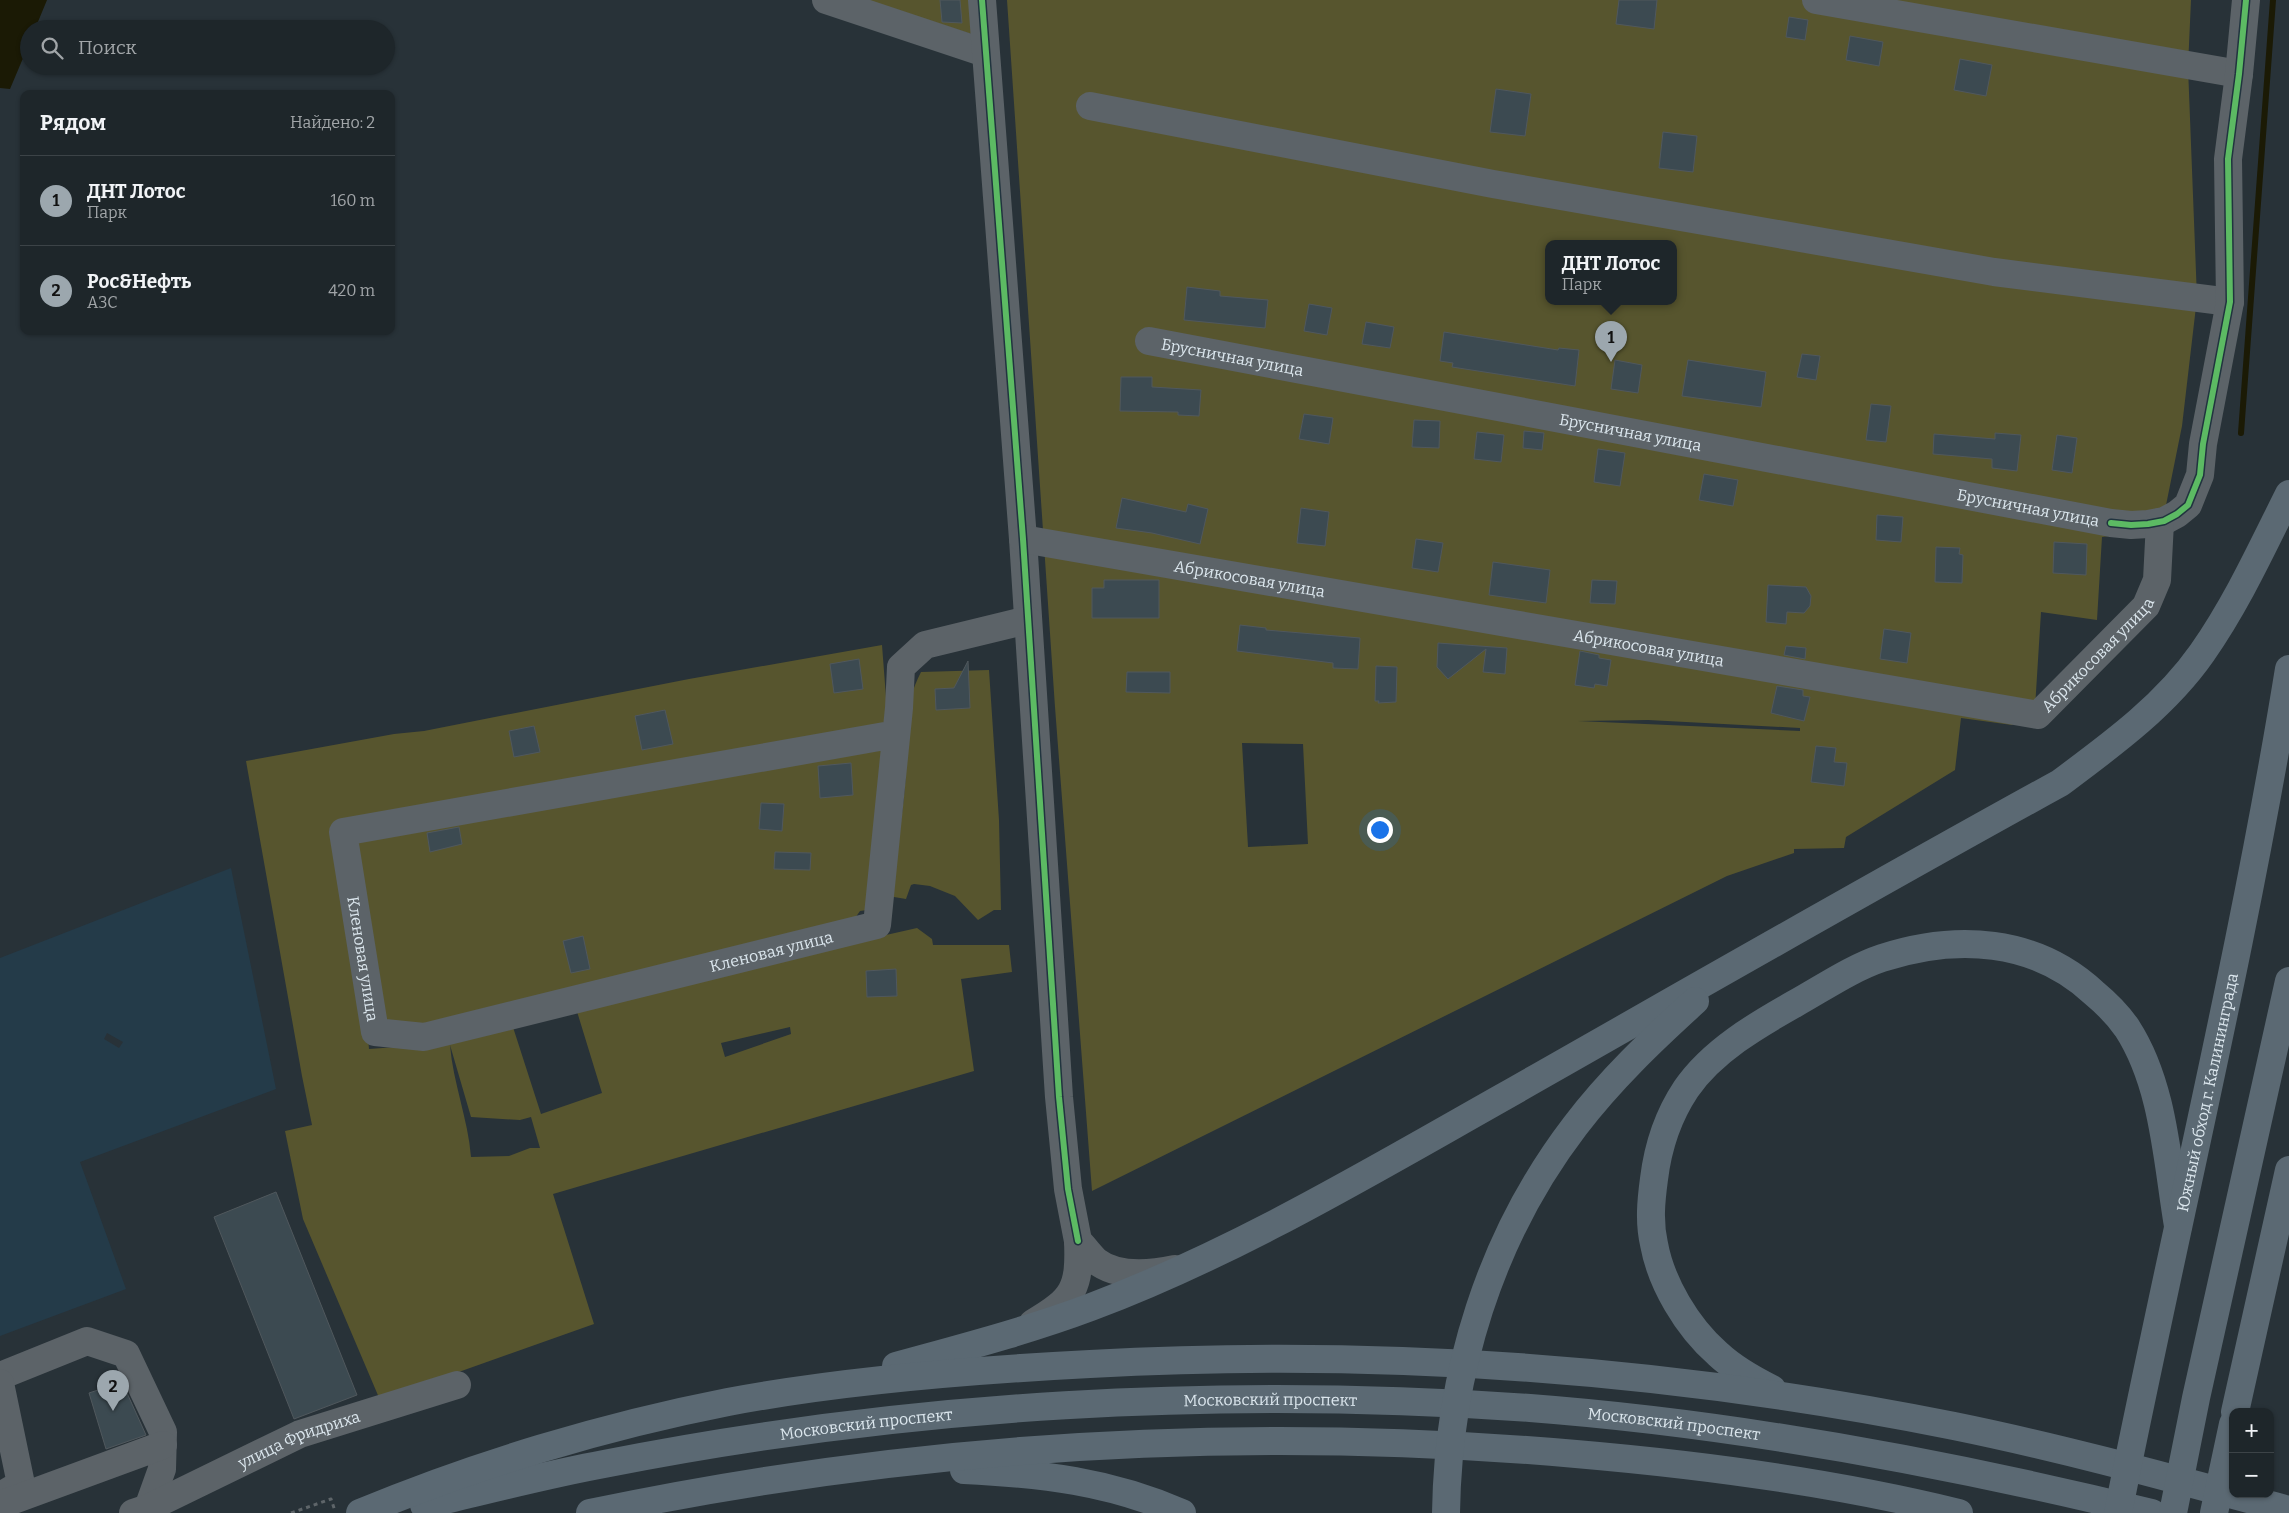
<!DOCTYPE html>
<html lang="ru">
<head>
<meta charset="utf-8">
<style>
	:root { --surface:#1e262a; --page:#262e32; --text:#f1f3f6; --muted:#a1a5a8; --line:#3c4347; --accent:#9ca7ae }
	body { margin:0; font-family:Bitter,serif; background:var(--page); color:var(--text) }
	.controls { position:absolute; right:15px; bottom:15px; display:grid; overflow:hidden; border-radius:10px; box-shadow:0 1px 4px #0004 }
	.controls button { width:45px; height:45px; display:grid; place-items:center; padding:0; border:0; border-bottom:1px solid var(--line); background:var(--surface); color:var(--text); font:25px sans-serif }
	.you { position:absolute; left:1379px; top:829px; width:18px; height:18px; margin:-12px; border:4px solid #fff; border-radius:50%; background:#1a73e8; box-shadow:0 0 0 8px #1a73e833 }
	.badge { display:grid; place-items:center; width:32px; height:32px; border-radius:50%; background:var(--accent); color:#111; font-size:16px; font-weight:700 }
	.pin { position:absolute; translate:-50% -41px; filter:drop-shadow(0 1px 2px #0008) }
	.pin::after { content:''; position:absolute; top:26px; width:18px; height:15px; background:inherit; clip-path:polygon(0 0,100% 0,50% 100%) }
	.popup { position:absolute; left:1545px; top:240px; width:132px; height:65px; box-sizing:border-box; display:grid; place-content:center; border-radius:10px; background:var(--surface); filter:drop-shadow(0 1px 4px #0005); font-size:16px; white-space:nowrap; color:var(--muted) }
	.popup b { font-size:19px; color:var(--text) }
	.popup::after { content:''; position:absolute; left:50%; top:100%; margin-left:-10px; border:10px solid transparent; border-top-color:var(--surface) }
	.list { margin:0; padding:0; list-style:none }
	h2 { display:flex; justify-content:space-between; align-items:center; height:65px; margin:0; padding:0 20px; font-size:21px }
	h2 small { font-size:16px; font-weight:400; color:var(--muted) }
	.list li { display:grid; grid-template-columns:32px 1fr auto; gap:15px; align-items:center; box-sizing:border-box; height:90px; padding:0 20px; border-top:1px solid var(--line) }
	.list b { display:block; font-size:19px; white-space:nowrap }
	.list p { margin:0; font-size:16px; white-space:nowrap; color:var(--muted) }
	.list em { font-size:16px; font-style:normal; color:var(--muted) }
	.icon { flex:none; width:28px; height:28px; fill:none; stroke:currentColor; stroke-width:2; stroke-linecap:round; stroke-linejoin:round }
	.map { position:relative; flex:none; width:2289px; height:1513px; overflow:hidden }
	.search { position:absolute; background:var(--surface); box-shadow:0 1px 4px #0004; left:20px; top:20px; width:375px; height:55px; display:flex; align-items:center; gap:12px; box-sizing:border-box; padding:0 18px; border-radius:28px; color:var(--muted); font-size:19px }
	.panel { position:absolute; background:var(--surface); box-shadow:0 1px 4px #0004; left:20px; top:90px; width:375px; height:245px; border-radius:10px }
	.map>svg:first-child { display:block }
	.built { fill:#243b49; fill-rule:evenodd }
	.green { fill:#57552e; fill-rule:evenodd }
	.water { fill:#1b1a05 }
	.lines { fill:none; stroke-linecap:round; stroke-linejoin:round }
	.stream { stroke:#1b1a05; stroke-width:6 }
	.building { fill:#3c4a51; stroke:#50585d }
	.path { stroke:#5e6569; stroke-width:3; stroke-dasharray:4 4; stroke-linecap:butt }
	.minor { stroke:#5c6368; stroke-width:28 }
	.highway { stroke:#5b6973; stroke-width:28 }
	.cycleway-casing { stroke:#21343f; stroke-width:9 }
	.cycleway { stroke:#5cba63; stroke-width:6 }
	.labels { text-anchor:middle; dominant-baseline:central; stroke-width:4; stroke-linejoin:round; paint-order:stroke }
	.street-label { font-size:16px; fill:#dbe6ed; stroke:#21343f }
</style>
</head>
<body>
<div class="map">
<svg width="2289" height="1513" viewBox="0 0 2289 1513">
	<rect width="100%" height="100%" fill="#283238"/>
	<path class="built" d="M231,868L276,1089L80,1162L126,1289L0,1336V958ZM107,1033L123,1042L119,1048L104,1039Z"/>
	<path class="green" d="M854,0H973L975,35Z
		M1007,0H2191L2188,67L2197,298L2182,426L2161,530L2102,537L2097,620L2041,612L2035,708L2012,725L1961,718L1955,770L1846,837L1844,848L1794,849V853L1727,876L1092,1191L1055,707ZM1548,243H1674V301H1548ZM1648,720L1800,728V731L1578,721ZM1242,743L1303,744L1308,844L1248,847Z
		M882,645L888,723L339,824L363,982L369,1049L410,1046L511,1021L541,1114L602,1093L575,1005L917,928L932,939L933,945H1009L1012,972L961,979L974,1071L553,1194L594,1324L380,1400L303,1219L285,1131L312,1125L302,1076L246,761L394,734L424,731L689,679ZM790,1027L791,1034L725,1057L721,1043ZM450,1045L471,1117L520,1120L531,1117L540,1148H530L509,1156L471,1157C468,1119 453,1083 450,1045Z
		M989,670L999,820L1001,910H994L978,920L955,896L930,886L914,884L911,885L906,899L888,896C895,859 902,822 905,785C909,743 900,712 921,672Z
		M890,749L867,910L860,911L848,928L423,1031L386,1027L351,850L360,833Z"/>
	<path class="water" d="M0,0H47L35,29H29V44L10,89L0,88Z"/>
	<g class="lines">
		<path class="stream" d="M2241,433L2273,0"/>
	</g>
	<path class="building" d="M940,0H960L962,23L942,22Z
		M1619,0H1657L1654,29L1616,24Z
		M1789,17L1808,20L1805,40L1786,37Z
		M1850,36L1883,42L1879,66L1846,60Z
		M1960,59L1992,65L1986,96L1954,90Z
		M1496,89L1531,94L1525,136L1490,132Z
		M1663,132L1697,136L1693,172L1659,168Z
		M1187,287L1220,291V296L1268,300L1265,328L1184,320Z
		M1309,304L1332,308L1327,335L1304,331Z
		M1366,322L1394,327L1390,348L1362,344Z
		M1444,332L1558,350L1559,348L1579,350L1575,386L1452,367L1453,363L1440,361Z
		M1802,354L1820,356L1816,380L1797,377Z
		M1615,360L1642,365L1638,393L1611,389Z
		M1688,360L1766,372L1761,407L1682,396Z
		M1121,377H1152V387L1201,390L1199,416L1178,415V412L1120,411Z
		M1871,404L1891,406L1886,442L1866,440Z
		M1304,414L1333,418L1329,444L1299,439Z
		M1414,420L1440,421L1439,448L1412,447Z
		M1524,431L1544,433L1542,450L1523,448Z
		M1477,432L1504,435L1501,462L1474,459Z
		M1995,433L2021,435L2017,471L1992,468V459L1933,454L1934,434L1995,439Z
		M2057,435L2077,438L2072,473L2052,470Z
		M1598,449L1625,453L1620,486L1594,482Z
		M1704,474L1738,480L1733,506L1699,500Z
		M1122,498L1186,512L1188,504L1208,509L1200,544L1152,533L1116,528Z
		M1301,508L1329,512L1325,546L1297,543Z
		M1877,515L1903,517L1901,542L1876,540Z
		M1416,539L1443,543L1438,572L1412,568Z
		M2054,542L2087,544L2086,575L2053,573Z
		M1936,547L1960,548L1959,554L1963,555L1962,583L1935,582Z
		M1493,562L1550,570L1546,603L1489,595Z
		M1104,580H1159V618H1092V588H1104Z
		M1592,580L1617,581L1615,604L1590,603Z
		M1768,585L1806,587L1811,596L1810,606L1804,613L1787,612L1786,624L1766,622Z
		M1240,625L1266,628V630L1360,638L1358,669L1333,668V663L1237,651Z
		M1884,629L1911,633L1907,663L1880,659Z
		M1438,643L1507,648L1505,674L1483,672L1486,649L1448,679L1437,667Z
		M1786,646L1806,648L1805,659L1784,655Z
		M1580,651L1599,655V658L1611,660L1607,686L1595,684L1594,688L1575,685Z
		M859,659L863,689L834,693L830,664Z
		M968,661L970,708L936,710L935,689L954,688Z
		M1376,666L1397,667L1396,702L1378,703L1379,701H1375Z
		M1127,672H1170V693L1126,692Z
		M1777,686L1803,690V696L1810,697L1804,721L1771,713Z
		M665,710L673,744L642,750L635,716Z
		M534,726L540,752L514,757L509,731Z
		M1816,746L1836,748L1834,762L1847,763L1844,786L1811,782Z
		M851,763L853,795L820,798L818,766Z
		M761,803L784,804L782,831L759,829Z
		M459,827L462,844L430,852L427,833Z
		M775,852L811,853L810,870L774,869Z
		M583,936L590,969L571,973L563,941Z
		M896,969L897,996L867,997L866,971Z
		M276,1192L357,1395L294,1419L214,1217Z
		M122,1382L146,1435L106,1449L89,1393Z"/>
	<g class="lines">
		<path class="path" d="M291,1513L331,1499L335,1511"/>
		<g class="minor">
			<path d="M826,0L985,53"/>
			<path d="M982,0L1023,539L1059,1097L1068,1189L1078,1241"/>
			<path d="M1816,0L2239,74"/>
			<path d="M1090,106L1493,184L1994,272L2230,302"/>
			<path id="s1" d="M1149,341L2111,523L2131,525L2148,524L2164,521L2177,514L2188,505L2200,475L2203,444L2230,302L2228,159L2239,74L2246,0"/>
			<path id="s2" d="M1023,539L2038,715L2146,606L2157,580L2160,522"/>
			<path id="s3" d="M896,734L343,832L375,1032L424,1037L877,925L899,708L901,667L925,645L1028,620"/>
			<path d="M1033,1323C1074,1299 1080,1288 1078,1241C1084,1247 1090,1255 1096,1261C1118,1278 1151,1274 1175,1269"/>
			<path d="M0,1376L87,1341L126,1354L163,1432L162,1469L148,1508"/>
			<path d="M0,1383L21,1484L0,1496"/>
			<path d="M0,1505L163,1445"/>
			<path id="s4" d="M133,1513L148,1508L300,1434L457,1385"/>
		</g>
		<g class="highway">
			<path d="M896,1366C961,1348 1027,1331 1091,1307C1235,1253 1372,1171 1505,1096C1690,991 1874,885 2060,783C2111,745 2165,706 2202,653C2237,603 2262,548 2289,494"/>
			<path d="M1772,1389C1752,1379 1734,1369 1718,1354C1687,1327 1661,1283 1654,1244C1649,1222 1651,1201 1654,1179C1658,1146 1668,1116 1686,1089C1712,1051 1757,1025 1796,1003C1823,988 1852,968 1882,958C1956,934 2035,938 2094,993C2106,1003 2118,1015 2127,1028C2164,1085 2167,1161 2178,1226"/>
			<path d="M2235,1412L2289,1170"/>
			<path d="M964,1470C1043,1474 1108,1481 1182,1513"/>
			<path id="s5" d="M424,1505C484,1491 544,1475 604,1464C907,1404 1222,1386 1530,1408C1740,1424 1947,1463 2152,1513"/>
			<path d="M360,1513C475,1465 605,1426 728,1402C844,1380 972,1370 1090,1364C1380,1348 1670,1369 1954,1426C2067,1449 2178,1480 2289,1510"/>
			<path d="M590,1513C913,1445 1246,1425 1576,1454C1704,1465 1833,1482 1959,1513"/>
			<path d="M1446,1513C1448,1374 1490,1237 1575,1126C1610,1080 1652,1040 1695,1001"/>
			<path id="s6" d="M2118,1513C2174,1232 2243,953 2289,669"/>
			<path d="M2173,1513L2196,1398L2289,981"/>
			<path d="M2214,1513L2233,1424"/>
		</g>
		<g class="cycleway-casing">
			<path id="cycleway" d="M982,0L1023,539L1059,1097L1068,1189L1078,1241
				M2111,523L2131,525L2148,524L2164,521L2177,514L2188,505L2200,475L2203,444L2230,302L2228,159L2239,74L2246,0"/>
		</g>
		<use href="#cycleway" class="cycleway"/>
	</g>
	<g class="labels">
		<g class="street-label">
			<text stroke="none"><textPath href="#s1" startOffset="85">Брусничная улица</textPath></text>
			<text stroke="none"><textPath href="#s1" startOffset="490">Брусничная улица</textPath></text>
			<text stroke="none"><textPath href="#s1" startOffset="895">Брусничная улица</textPath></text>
			<text stroke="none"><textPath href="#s2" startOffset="230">Абрикосовая улица</textPath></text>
			<text stroke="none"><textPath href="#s2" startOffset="635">Абрикосовая улица</textPath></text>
			<text stroke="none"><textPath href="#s2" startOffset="1115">Абрикосовая улица</textPath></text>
			<text stroke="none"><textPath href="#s3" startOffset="1171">Кленовая улица</textPath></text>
			<text stroke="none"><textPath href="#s3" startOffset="690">Кленовая улица</textPath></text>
			<text stroke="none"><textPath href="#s6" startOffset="430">Южный обход г. Калининграда</textPath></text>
			<text stroke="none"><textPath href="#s5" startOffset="855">Московский проспект</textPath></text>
			<text stroke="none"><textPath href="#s5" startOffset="1260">Московский проспект</textPath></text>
			<text stroke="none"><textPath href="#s5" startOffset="450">Московский проспект</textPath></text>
			<text stroke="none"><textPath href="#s4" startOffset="182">улица Фридриха</textPath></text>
		</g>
	</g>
</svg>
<div class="controls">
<button>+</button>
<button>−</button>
</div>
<div class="you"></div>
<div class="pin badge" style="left:1611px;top:362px">1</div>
<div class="popup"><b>ДНТ Лотос</b>Парк</div>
<div class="pin badge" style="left:113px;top:1411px">2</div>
<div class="search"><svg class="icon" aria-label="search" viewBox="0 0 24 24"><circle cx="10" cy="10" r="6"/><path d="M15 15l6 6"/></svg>Поиск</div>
<section class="panel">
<h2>Рядом<small>Найдено: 2</small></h2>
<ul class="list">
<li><span class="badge">1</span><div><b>ДНТ Лотос</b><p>Парк</p></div><em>160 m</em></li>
<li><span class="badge">2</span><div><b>Рос&amp;Нефть</b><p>АЗС</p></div><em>420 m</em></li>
</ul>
</section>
</div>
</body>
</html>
